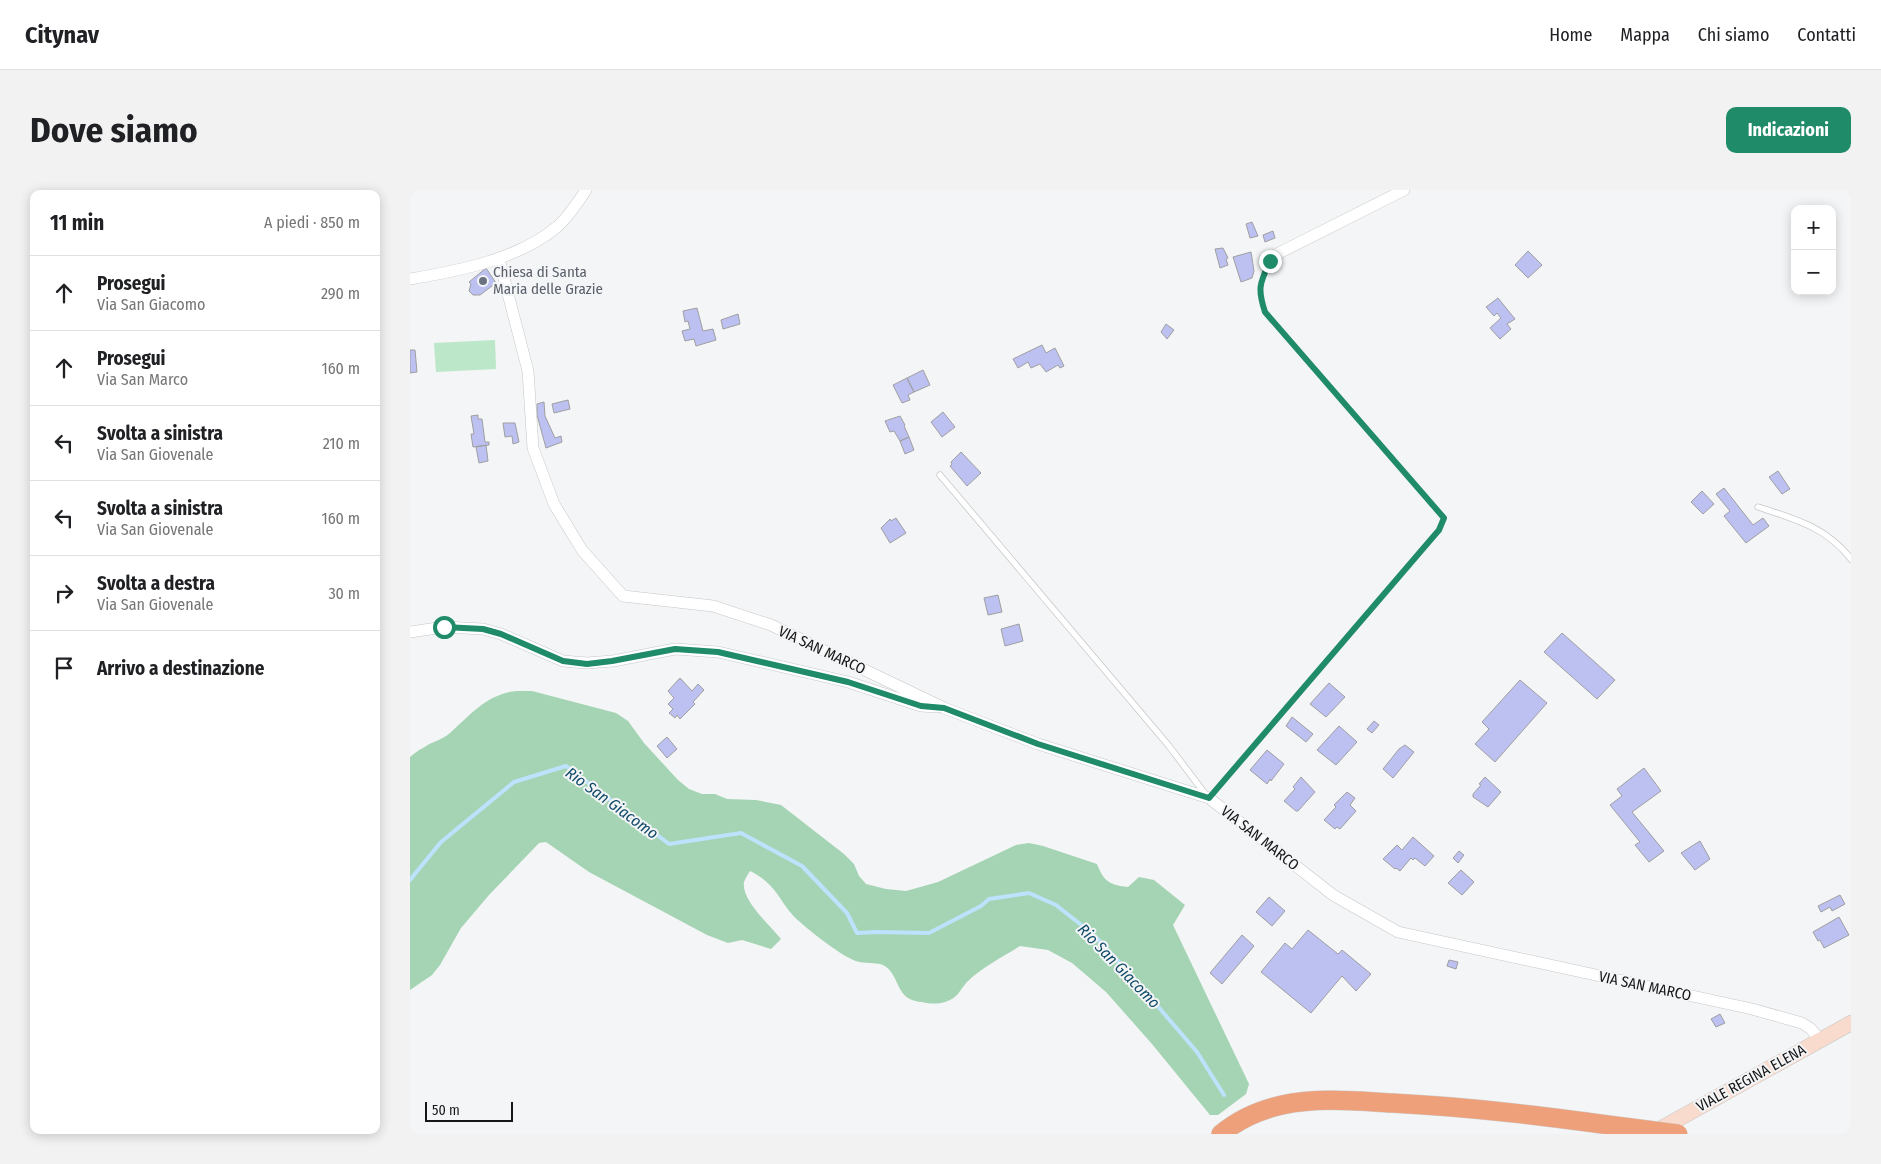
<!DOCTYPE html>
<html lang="it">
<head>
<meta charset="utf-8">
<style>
	:root { --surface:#fff; --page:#f2f2f2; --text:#202124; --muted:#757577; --line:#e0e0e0; --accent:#1f8b69 }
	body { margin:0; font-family:"Fira Sans Condensed",sans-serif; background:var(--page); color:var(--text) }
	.controls { position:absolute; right:15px; top:15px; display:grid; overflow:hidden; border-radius:10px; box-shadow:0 2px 12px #0003 }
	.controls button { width:45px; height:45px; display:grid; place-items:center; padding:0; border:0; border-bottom:1px solid var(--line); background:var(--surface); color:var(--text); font:25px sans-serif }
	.scale { position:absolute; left:15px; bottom:12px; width:88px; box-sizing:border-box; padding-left:5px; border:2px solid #161617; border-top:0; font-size:14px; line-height:18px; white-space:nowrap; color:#161617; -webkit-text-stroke:4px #f4f5f6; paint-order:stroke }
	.stop { position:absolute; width:15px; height:15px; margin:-11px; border:4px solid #1f8b69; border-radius:50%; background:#fff }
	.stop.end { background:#1f8b69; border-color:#fff; box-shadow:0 1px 5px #0008 }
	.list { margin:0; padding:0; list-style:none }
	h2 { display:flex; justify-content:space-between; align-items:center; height:65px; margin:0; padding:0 20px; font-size:21px }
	h2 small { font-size:16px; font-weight:400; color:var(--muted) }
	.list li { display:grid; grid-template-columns:32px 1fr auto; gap:15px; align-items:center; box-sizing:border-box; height:75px; padding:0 20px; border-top:1px solid var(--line) }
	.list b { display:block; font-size:19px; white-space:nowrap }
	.list p { margin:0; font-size:16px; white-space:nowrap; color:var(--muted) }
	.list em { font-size:16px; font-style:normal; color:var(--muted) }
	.icon { flex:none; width:28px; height:28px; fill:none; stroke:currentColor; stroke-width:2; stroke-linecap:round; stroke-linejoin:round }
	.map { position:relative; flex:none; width:1441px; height:944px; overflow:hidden; border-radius:10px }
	header { display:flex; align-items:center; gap:30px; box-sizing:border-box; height:70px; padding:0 25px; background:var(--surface); border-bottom:1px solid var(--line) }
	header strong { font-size:24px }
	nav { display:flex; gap:28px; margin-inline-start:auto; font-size:18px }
	.intro { display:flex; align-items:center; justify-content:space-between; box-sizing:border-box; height:120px; padding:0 30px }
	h1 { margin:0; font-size:35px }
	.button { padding:12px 22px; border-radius:10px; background:var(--accent); color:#fff; font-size:18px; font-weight:700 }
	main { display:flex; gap:30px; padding:0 30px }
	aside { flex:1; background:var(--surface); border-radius:10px; box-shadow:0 2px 12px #0003 }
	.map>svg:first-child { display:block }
	.green { fill:#bce7c9 }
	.forest { fill:#a4d4b3 }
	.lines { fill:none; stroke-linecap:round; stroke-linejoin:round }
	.stream { stroke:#bce2fd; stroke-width:4 }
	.building { fill:#bdc1f1; stroke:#9f9fa1 }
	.service-casing { stroke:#c6c7c8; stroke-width:7 }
	.minor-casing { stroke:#c6c7c8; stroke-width:12 }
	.secondary-casing { stroke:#c6c7c8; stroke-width:16 }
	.trunk-casing { stroke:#d0d0d1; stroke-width:20 }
	.path { stroke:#848485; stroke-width:2; stroke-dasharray:2.5 2.5; stroke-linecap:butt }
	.service { stroke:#fff; stroke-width:5.5 }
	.minor { stroke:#fff; stroke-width:11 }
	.secondary { stroke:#f9dbcd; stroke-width:15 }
	.trunk { stroke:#eea07a; stroke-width:19 }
	.trunk-bridge-casing { stroke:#d0d0d1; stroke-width:20; stroke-linecap:butt }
	.trunk-bridge { stroke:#eea07a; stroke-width:19 }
	.route { stroke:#1f8b69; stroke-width:6 }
	.worship-dot { fill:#6b7280; stroke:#f4f5f6; stroke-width:2 }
	.labels { text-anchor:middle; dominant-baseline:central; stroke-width:4; stroke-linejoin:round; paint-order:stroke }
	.worship-label { font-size:15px; fill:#5b616d; stroke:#f4f5f6; text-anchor:start }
	.street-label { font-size:15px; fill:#161617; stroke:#f4f5f6 }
	.water-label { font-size:16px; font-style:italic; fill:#114b6a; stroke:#f4f5f6 }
</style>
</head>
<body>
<header>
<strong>Citynav</strong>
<nav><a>Home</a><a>Mappa</a><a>Chi siamo</a><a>Contatti</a></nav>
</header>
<div class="intro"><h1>Dove siamo</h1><a class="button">Indicazioni</a></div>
<main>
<aside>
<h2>11 min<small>A piedi · 850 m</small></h2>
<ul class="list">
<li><svg class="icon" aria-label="ahead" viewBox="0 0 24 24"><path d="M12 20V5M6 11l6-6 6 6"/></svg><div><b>Prosegui</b><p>Via San Giacomo</p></div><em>290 m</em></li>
<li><svg class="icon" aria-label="ahead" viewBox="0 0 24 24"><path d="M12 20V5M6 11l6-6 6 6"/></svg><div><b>Prosegui</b><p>Via San Marco</p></div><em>160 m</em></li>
<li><svg class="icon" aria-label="left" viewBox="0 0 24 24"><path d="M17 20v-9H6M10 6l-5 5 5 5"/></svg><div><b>Svolta a sinistra</b><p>Via San Giovenale</p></div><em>210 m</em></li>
<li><svg class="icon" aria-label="left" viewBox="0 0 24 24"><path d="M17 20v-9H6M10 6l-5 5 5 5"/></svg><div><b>Svolta a sinistra</b><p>Via San Giovenale</p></div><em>160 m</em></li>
<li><svg class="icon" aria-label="right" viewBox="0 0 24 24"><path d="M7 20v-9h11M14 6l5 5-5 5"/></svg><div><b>Svolta a destra</b><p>Via San Giovenale</p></div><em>30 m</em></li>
<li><svg class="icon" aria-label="arrive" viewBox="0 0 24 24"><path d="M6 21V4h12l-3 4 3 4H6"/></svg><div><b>Arrivo a destinazione</b></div></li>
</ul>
</aside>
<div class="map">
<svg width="1441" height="944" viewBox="0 0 1441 944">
	<rect width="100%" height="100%" fill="#f4f5f6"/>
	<path class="green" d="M85,150L86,179L26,182L24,153Z"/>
	<path class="forest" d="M107,501H122L206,523L218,531L234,553L268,590L279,599L292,604H305L317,609L346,610L371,615L434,664L444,674L449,686L456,694L476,699L496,701L528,692L606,655L619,653L633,656L687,674C694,692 700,695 718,697L729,687L744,690L775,715L763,735L839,894L836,904L808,925H800L742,854L696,802L662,773L638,760L610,756C593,767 572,777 557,792C549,801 548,808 535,812C527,814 521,814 512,812C508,812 501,810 498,808C486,800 487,782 473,775C465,772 455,774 446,771C433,767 401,742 390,732C369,714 369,695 340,681C338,684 335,689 334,692C331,710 360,735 371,749L361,759L332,750L318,753L297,745L179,682L136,652L129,653L79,705L51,738L30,775L22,785L0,800V567C4,564 8,560 13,558C21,552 32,550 40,543C60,525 78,503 107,501Z"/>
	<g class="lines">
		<path class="stream" d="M0,690L31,652L104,592L156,576L259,654L331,643L392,676L437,723L447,743L467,742L519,743L571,716L579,709L619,703L646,715L684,745L721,785L787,862L814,905"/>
	</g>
	<path class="building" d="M842,32L848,46L840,48L836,34Z
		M863,41L865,48L855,52L853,45Z
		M813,58L818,68L816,69L818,75L810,78L805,59Z
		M1118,61L1132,75L1118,88L1105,75Z
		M841,62L844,81L842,88L831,92L823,67Z
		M76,78L86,93L70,105H63L59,101L61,94L59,92Z
		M1088,108L1105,129L1097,134L1101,139L1090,149L1080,138L1091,128L1087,123L1084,126L1076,117Z
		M287,118L293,141L303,139L306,150L286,156L284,149L275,151L272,141L280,139L278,131L275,132L273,121Z
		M328,124L330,134L313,139L311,130Z
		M756,134L764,140L757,149L751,142Z
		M632,155L636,163L645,158L654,176L650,178L648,175L636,182L630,174L621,178L618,172L608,178L603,169Z
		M0,160H5L7,182L0,183Z
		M513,180L520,195L504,202L497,188Z
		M497,188L504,202L498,205L500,210L492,213L483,195Z
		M158,210L160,219L144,223L142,214Z
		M134,212L135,226L145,248L151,246L152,252L136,258L127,225V214Z
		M533,222L545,237L532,247L521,232Z
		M68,225V229H72L75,252H79V255L63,257L61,244H64L61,226Z
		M490,226L495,235L494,236L499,247L490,251L484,241L480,242L475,231Z
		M93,233H105L109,252L103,254L102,246L95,247Z
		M499,247L504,260L495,264L490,251Z
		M76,255L78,271L69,273L66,257Z
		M551,262L571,283L557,296L540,276L542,274L541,272Z
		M1368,281L1380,299L1372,304L1359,287Z
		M1314,298L1343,335L1353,328L1359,336L1336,353L1314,326L1320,321L1306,304Z
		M1292,301L1304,314L1293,324L1281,312Z
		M486,328L496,343L480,353L471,338L480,329L481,331Z
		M588,405L592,422L578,425L574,408Z
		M609,434L613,451L595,456L591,439Z
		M1152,443L1205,490L1187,509L1134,462Z
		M270,488L282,501L288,494L294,500L283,512L285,514L270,529L267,525L265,528L259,523L263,519L258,514L264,508L258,501Z
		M1110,490L1137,513L1085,572L1065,554L1079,539L1072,532Z
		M919,493L935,507L916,527L900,514Z
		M882,527L903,544L896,552L876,536Z
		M964,531L969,535L962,543L957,539Z
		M929,536L947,552L926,575L907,560Z
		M257,547L267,559L257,568L247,556Z
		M995,555L1004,562L983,588L973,579L989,559Z
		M857,560L874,574L861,591L860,589L857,594L840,580Z
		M1234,578L1251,601L1222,622L1254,661L1239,672L1225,655L1230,652L1200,615L1212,606L1207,599Z
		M891,587L905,602L888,621H886L874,611L885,599L883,597Z
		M1075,587L1091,602L1078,617L1063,607V604L1071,595L1069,594Z
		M937,602L945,608L940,615L946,621L930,639L927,637L925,639L914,630L926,617L924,615Z
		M1003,647L1024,666L1015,676L1005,668L1003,670L1001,668L990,681L986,678L985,679L973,669L987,655L992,660Z
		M1290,651L1300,669L1285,680L1271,663Z
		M1049,661L1054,665L1048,673L1043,668Z
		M1051,680L1064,692L1052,705L1038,693Z
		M1430,705L1435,714L1422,721L1420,717L1411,722L1408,716Z
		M859,707L875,721L862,736L846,722Z
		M1429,727L1439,745L1414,758L1410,750L1408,751L1403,742Z
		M898,740L928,764L932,760L961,784L946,801L932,786L901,823L851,782L875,753L882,759Z
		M832,745L844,756L812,794L800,783Z
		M1039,770L1048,772L1046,779L1037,776Z
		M1310,824L1315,833L1306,837L1301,829Z"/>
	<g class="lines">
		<g class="service-casing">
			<path id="service" d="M530,285L759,556L796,605
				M1348,317C1385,329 1416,337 1441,369"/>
		</g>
		<g class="minor-casing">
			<path id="minor" d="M865,65L994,0
				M89,69L118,181L123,258L144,314L172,360L213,406L303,416L361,435L534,518L628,554L799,608L923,705L988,742L1342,819L1392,833L1401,839L1410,850
				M0,89C48,81 110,69 148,36C159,26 168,12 176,0
				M0,442L34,437L73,439L91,444L153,471L177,473L203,471L265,459L308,462L438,492L511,516L527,517"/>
		</g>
		<g class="secondary-casing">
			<path id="secondary" d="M1243,943L1441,833"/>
		</g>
		<g class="trunk-casing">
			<path id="trunk" d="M811,944C829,929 849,920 872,915C908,907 947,911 982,913C1063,917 1141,927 1221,938"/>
		</g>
		<path class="path" d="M806,601L1029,340L1034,328L855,122C847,99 850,94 859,73"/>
		<use href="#service" class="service"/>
		<use href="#minor" class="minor"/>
		<use href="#secondary" class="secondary"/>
		<use href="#trunk" class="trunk"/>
		<g class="trunk-bridge-casing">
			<path id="trunk-bridge" d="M1221,938L1268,944"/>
		</g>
		<use href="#trunk-bridge" class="trunk-bridge"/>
	</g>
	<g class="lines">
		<path class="route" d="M34,437L73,439L91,444L153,471L177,474L202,471L265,459L308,462L438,492L511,516L534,518L628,554L799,608L1029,340L1034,328L855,122C847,98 850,93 860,71"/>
	</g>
	<circle class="worship-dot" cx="73" cy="91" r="5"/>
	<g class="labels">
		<g class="worship-label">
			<text x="83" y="82">Chiesa di Santa<tspan x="83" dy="17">Maria delle Grazie</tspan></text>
		</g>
		<g class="street-label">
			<text transform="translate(412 460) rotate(25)">VIA SAN MARCO</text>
			<text transform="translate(850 648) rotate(38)">VIA SAN MARCO</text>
			<text transform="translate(1235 796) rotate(12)">VIA SAN MARCO</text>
			<text transform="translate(1341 888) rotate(-29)">VIALE REGINA ELENA</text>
		</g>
		<g class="water-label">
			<text transform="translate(202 613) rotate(36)">Rio San Giacomo</text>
			<text transform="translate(709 776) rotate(46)">Rio San Giacomo</text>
		</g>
	</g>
</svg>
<div class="controls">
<button>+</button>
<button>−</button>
</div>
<div class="scale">50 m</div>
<div class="stop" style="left:34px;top:437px"></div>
<div class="stop end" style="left:860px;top:71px"></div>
</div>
</main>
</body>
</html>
